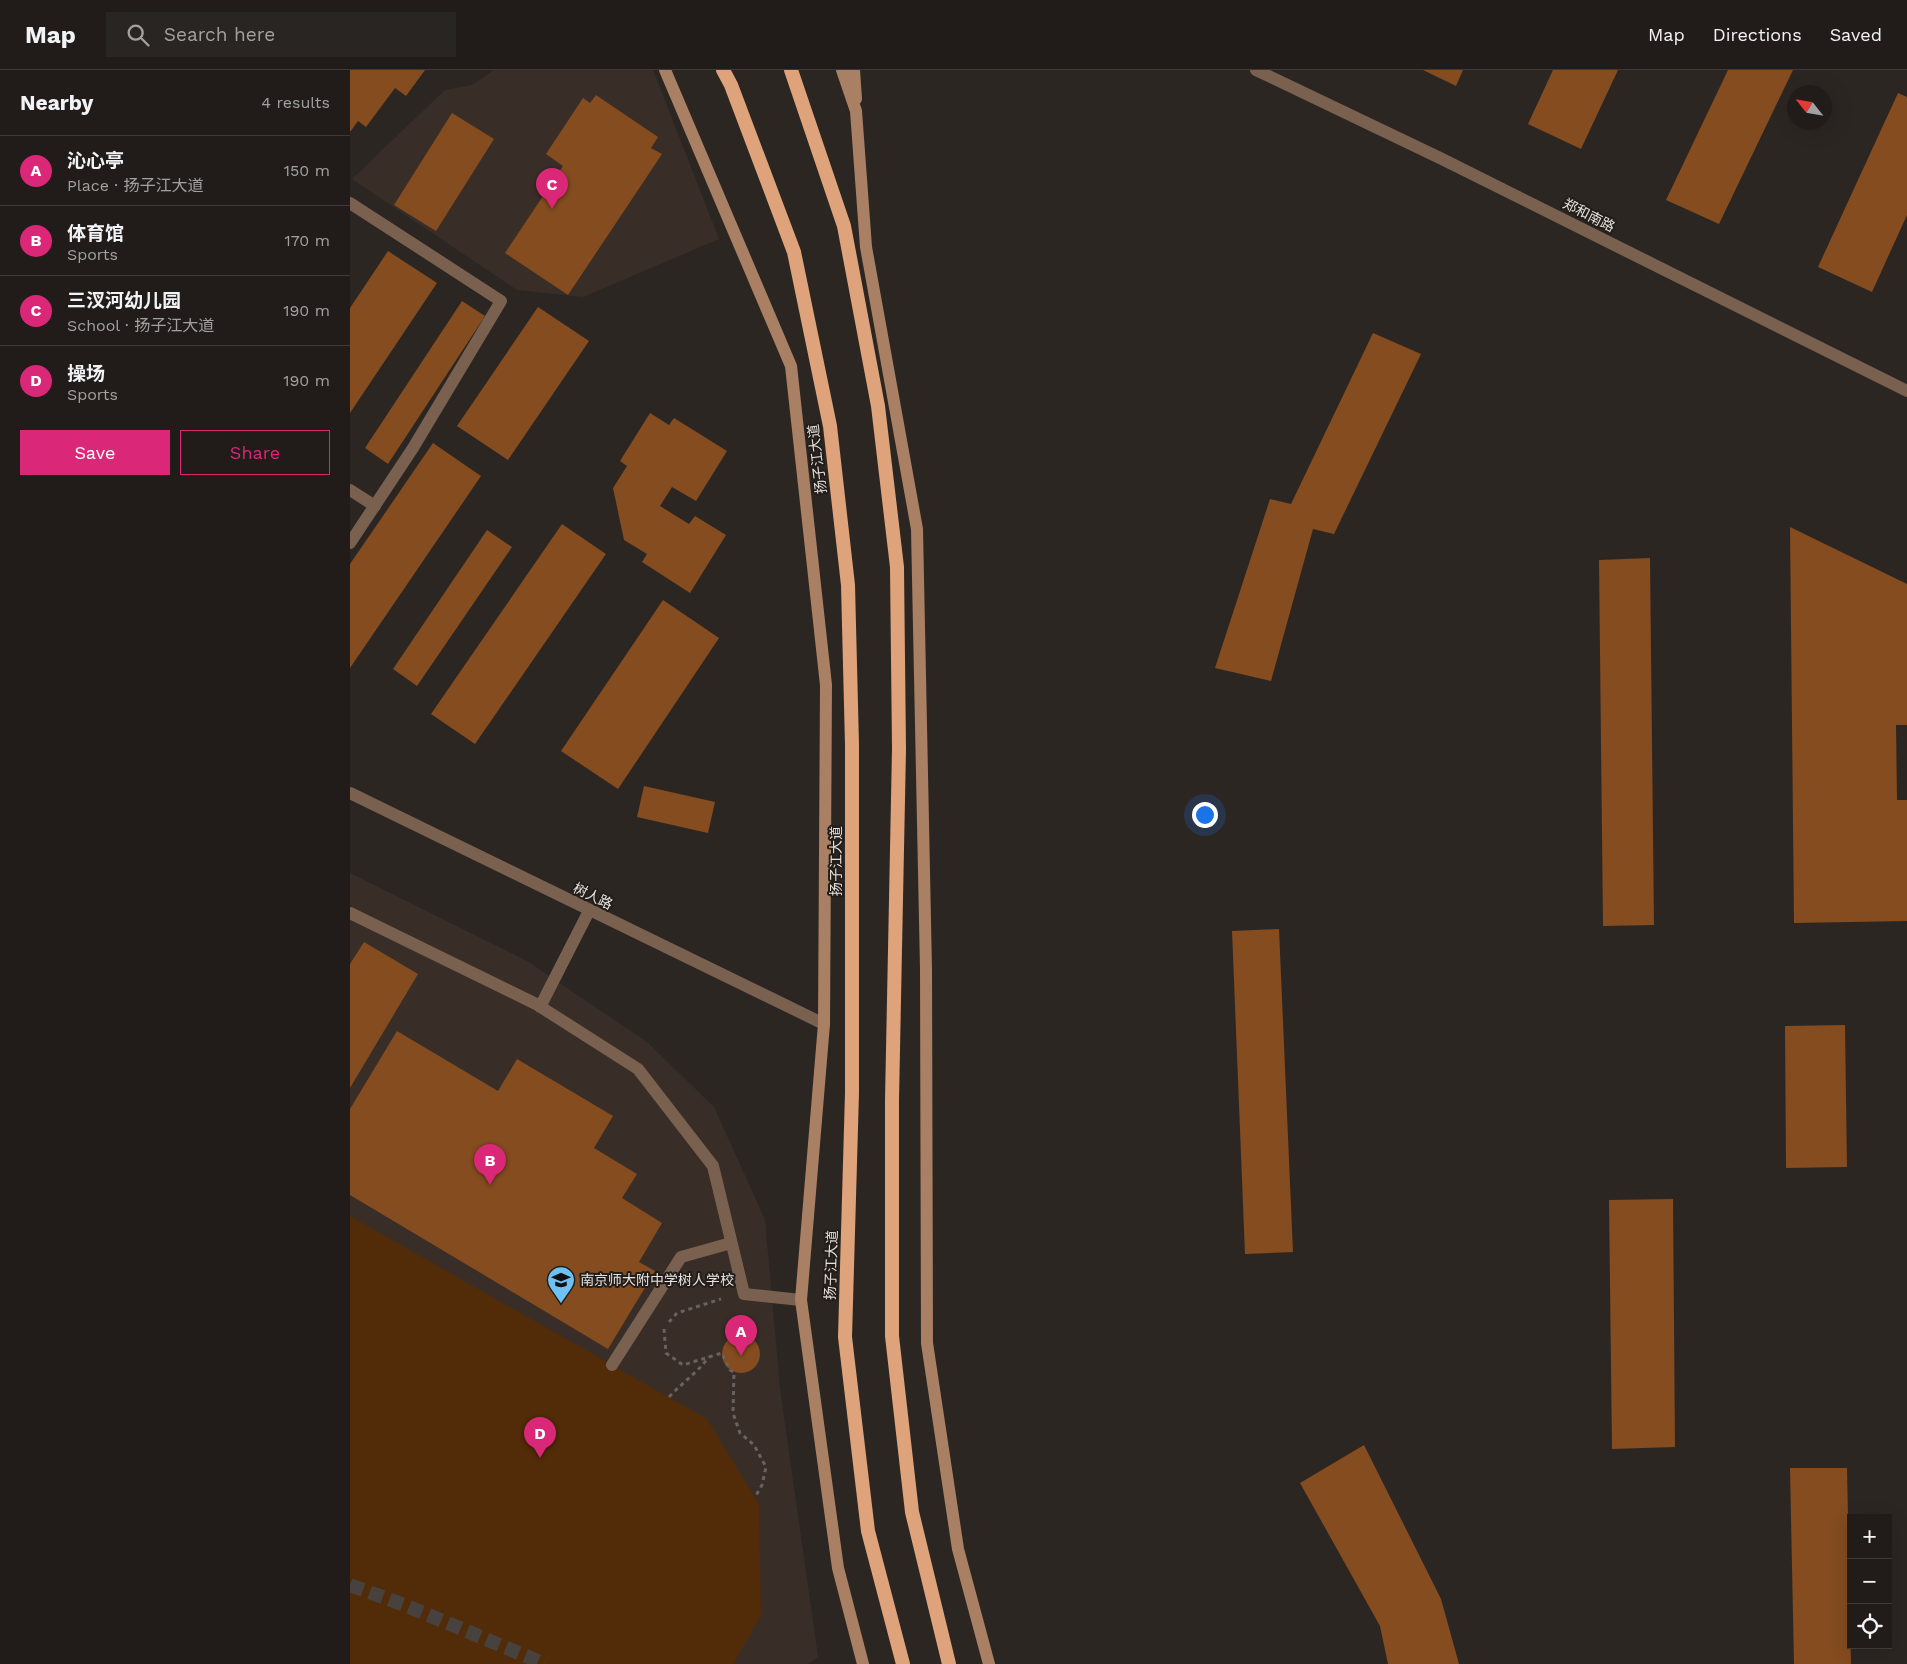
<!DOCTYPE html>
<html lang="en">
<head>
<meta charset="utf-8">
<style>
	:root { --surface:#211c1a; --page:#292523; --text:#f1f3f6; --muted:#a2a1a2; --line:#3e3a39; --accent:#db2777 }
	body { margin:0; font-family:"Work Sans","Noto Sans SC",sans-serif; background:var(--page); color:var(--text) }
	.controls { position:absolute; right:15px; bottom:15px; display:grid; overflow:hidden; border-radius:0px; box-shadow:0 5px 20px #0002 }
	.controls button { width:45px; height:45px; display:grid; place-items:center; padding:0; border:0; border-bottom:1px solid var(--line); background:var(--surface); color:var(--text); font:25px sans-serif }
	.compass { position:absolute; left:1437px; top:15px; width:45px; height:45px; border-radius:50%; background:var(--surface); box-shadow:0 5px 20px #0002; rotate:301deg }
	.you { position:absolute; left:854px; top:744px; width:18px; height:18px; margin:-12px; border:4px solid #fff; border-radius:50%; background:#1a73e8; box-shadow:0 0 0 8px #1a73e833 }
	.badge { display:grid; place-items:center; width:32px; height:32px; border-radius:50%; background:var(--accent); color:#fff; font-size:16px; font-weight:700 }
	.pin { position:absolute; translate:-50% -41px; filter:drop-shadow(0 1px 2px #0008) }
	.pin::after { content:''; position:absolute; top:26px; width:18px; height:15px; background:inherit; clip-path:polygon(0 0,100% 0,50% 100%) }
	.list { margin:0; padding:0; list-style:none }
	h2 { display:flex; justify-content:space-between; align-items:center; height:65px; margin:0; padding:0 20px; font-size:21px }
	h2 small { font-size:16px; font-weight:400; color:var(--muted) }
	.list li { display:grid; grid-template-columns:32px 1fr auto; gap:15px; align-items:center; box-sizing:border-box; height:70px; padding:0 20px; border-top:1px solid var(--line) }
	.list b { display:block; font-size:19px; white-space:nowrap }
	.list p { margin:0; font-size:16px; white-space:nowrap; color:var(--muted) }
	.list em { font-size:16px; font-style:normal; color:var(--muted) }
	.actions { display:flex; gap:10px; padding:15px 20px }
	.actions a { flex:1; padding:11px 0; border:1px solid var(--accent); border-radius:0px; text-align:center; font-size:18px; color:var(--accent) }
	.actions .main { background:var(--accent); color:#fff }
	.icon { flex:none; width:28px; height:28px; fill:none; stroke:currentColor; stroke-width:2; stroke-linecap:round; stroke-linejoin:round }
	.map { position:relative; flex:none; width:1557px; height:1594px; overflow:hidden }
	header { display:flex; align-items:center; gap:30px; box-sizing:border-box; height:70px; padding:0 25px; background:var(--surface); border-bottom:1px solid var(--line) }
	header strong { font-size:24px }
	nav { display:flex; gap:28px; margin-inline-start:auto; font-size:18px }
	.search { width:350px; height:45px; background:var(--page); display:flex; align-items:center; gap:12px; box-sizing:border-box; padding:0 18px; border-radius:0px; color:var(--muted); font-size:19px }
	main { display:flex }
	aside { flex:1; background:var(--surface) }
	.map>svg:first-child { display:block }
	.built { fill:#392e27 }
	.green { fill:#522b08 }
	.building { fill:#844c1f }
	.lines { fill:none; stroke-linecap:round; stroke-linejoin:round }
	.trunk-tunnel { stroke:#48423f; stroke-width:14; stroke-dasharray:14 7; stroke-linecap:butt }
	.path { stroke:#686360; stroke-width:3; stroke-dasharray:4 4; stroke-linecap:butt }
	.service { stroke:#7a614f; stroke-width:12 }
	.tertiary { stroke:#7a614f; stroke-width:12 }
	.secondary { stroke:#a98064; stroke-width:12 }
	.trunk { stroke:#dea37a; stroke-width:14 }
	.labels { text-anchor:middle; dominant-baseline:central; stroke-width:4; stroke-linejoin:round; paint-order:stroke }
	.street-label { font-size:14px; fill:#e6e2df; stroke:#221d19 }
	.poi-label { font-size:14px; fill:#e6e2df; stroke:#221d19; text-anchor:start }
</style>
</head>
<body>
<header>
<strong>Map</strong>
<div class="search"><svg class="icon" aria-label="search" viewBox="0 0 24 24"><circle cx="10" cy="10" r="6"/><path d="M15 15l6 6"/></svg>Search here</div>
<nav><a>Map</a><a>Directions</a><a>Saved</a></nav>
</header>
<main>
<aside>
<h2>Nearby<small>4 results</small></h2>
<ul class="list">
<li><span class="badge">A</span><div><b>沁心亭</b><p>Place · 扬子江大道</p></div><em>150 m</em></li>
<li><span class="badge">B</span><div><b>体育馆</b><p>Sports</p></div><em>170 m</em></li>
<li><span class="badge">C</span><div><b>三汊河幼儿园</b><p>School · 扬子江大道</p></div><em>190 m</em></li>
<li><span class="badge">D</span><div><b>操场</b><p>Sports</p></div><em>190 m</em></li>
</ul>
<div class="actions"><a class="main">Save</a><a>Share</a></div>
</aside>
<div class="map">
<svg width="1557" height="1594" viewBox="0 0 1557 1594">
	<rect width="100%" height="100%" fill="#2c2623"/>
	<path class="built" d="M144,0H303L369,169L233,227L167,220L2,109L95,20L122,15Z
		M0,803L177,891L297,972L364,1037L415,1150L430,1319L468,1587L458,1594H0Z"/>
	<path class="green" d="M0,1146L357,1349L409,1434L411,1546L383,1594H0Z"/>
	<path class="building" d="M0,0H75L56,26L45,18L16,57L8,51L0,62Z
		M1073,0H1113L1106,16Z
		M1203,0H1268L1231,79L1178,54Z
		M1378,0H1443L1369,154L1316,130Z
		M1548,23L1557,27V145L1522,222L1468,197Z
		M246,25L308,67L301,78L312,84L218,225L155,183L213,96L196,84L233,28L240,33Z
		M102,43L144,69L86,161L44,135Z
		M38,181L87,213L0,343V238Z
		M112,231L135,246L38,394L15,378Z
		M188,237L239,271L158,390L107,356Z
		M1023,263L1071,284L984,464L963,459L921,611L865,598L920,429L941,434Z
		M300,343L319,355L324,348L377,381L346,431L322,417L310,436L339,454L345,446L376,465L340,523L292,492L297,484L274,470L263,418L277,396L270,391Z
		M83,373L131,406L0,598V494Z
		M212,454L256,484L125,674L81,644Z
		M1440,457L1557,514V655H1546L1547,730H1557V851L1444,853Z
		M137,460L162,477L67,616L43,599Z
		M1300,488L1304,855L1253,856L1249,490Z
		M313,530L369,568L268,719L211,681Z
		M294,716L365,732L358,763L287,747Z
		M929,859L943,1182L895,1184L882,861Z
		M14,872L68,904L0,1018V894Z
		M1495,955L1497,1097L1436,1098L1435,956Z
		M47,961L148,1021L167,989L263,1046L244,1078L287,1104L272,1128L312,1153L289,1192L305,1201L258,1279L0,1125V1039Z
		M1323,1129L1325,1377L1262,1379L1259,1130Z
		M372 1284a19 19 0 1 1 38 0a19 19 0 1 1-38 0Z
		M1014,1375L1091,1529L1109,1594H1038L1030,1556L950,1413Z
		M1440,1398H1497L1501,1594H1444Z"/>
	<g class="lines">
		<path class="trunk-tunnel" d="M0,1515L57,1536L195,1594"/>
		<path class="path" d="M319,1252L327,1243L371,1229
			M314,1259L316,1283L333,1295L372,1283L380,1300L384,1302L383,1343L390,1363L404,1375L416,1397L412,1415L405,1427
			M319,1327C333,1312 346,1304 359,1287"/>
		<path class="service" d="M0,133L151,231L63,378L0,473
			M0,420L25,436
			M0,843L186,934L288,999L363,1096L394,1224L451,1230
			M190,937L239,841
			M262,1295L331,1187L381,1173"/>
		<path class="tertiary" d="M906,0L1090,88L1557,321
			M0,723L474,954"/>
		<path class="secondary" d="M315,0L441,296L476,615L474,954L451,1230L488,1498L513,1594
			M492,0L506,41L516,177L567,459L576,899L577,1273L608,1479L639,1594
			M504,0L506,29"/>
		<path class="trunk" d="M373,0L381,15L444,182L480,356L498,515L502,675V1023L495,1267L518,1461L553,1594
			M441,0L494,156L528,336L547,497L549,679L542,1030V1266L562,1442L599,1594"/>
	</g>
	<defs>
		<g id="school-pin" transform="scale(1.4375)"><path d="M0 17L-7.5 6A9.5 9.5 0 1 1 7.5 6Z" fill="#6ec2f3" stroke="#221d19"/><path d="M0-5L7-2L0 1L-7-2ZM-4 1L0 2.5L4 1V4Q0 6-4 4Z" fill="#111"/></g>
	</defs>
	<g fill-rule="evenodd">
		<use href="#school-pin" x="211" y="1210"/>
	</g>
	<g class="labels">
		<g class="street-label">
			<text transform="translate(1239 145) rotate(27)">郑和南路</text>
			<text transform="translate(467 389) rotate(-97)">扬子江大道</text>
			<text transform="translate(486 791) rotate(-90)">扬子江大道</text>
			<text transform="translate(243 826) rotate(26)">树人路</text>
			<text transform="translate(481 1195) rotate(-88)">扬子江大道</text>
		</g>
		<g class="poi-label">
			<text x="230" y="1210">南京师大附中学树人学校</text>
		</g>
	</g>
</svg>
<div class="controls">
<button>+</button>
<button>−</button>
<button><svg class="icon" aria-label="locate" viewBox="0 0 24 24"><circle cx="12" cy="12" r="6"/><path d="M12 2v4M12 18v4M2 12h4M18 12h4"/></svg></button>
</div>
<svg class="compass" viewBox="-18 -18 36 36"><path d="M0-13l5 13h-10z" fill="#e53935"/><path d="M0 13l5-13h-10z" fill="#a2a1a2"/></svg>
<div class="you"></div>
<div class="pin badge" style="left:391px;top:1286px">A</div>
<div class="pin badge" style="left:140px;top:1115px">B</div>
<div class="pin badge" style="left:202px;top:139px">C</div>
<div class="pin badge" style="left:190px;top:1388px">D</div>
</div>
</main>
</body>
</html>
